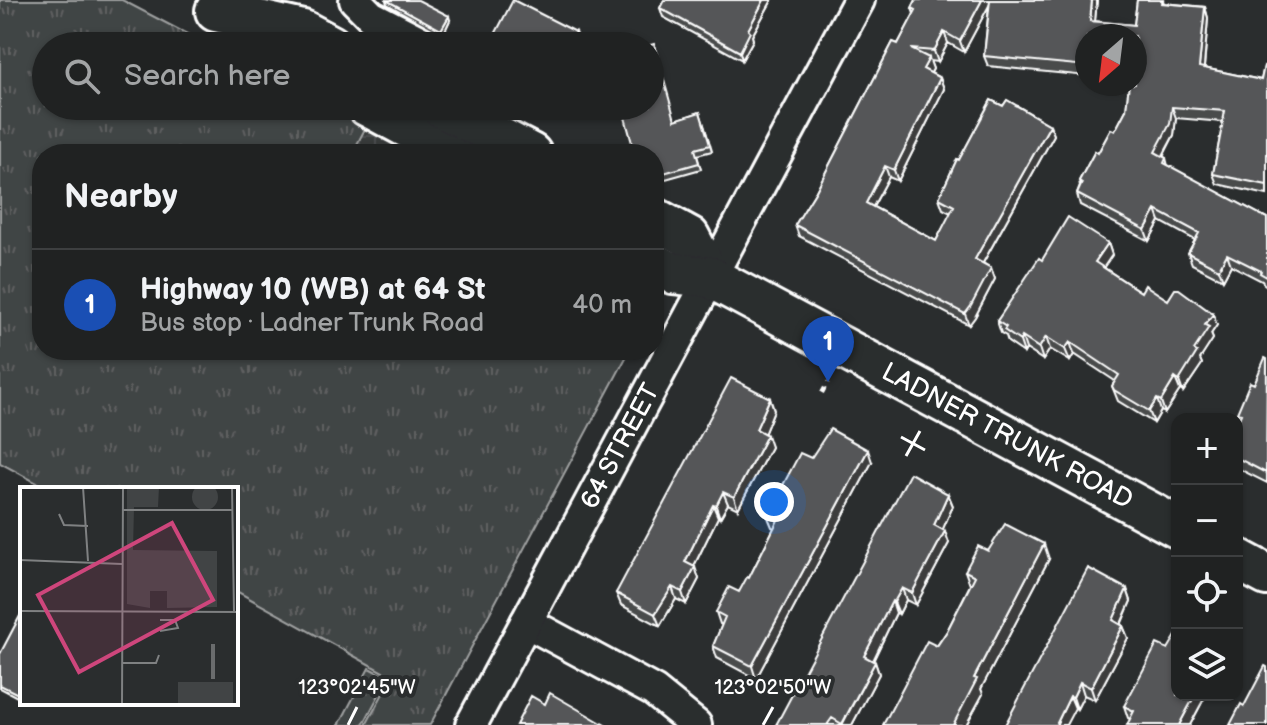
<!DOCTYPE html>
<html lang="en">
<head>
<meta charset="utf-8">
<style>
	:root { --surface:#202222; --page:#2d2f2f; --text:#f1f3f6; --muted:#a2a4a5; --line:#3d3f40; --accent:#ff9aa2 }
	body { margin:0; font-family:"Balsamiq Sans",sans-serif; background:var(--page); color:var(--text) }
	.controls { position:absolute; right:24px; bottom:24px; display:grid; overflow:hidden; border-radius:16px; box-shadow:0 2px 6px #0004 }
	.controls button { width:72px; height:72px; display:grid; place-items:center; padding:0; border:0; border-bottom:2px solid var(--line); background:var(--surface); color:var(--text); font:40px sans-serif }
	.compass { position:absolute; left:1075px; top:24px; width:72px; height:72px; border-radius:50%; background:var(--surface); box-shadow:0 2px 6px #0004; rotate:208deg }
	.you { position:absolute; left:774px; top:502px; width:28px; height:28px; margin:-20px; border:6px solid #fff; border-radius:50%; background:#1a73e8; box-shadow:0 0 0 12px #1a73e833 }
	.badge { display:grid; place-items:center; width:52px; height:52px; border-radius:50%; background:var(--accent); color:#fff; font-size:26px; font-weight:700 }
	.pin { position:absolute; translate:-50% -66px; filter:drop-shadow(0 2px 4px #0008) }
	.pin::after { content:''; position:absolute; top:42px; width:28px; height:24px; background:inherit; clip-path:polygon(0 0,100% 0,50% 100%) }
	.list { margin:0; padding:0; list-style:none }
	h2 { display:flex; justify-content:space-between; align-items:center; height:104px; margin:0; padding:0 32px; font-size:34px }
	h2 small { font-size:26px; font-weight:400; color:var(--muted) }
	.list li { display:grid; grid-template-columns:52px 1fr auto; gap:24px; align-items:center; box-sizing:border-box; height:112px; padding:0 32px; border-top:2px solid var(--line) }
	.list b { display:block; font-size:30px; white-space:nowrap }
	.list p { margin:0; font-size:26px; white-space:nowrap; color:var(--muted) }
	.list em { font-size:26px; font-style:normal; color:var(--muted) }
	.icon { flex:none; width:44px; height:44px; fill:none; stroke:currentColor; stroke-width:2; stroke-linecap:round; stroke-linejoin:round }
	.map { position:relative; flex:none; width:1267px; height:725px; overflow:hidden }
	.search { position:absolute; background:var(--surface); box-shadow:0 2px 6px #0004; left:32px; top:32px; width:632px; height:88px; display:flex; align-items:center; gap:20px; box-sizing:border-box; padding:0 28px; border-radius:44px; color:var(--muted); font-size:30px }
	.panel { position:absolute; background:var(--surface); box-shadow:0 2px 6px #0004; left:32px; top:144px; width:632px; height:216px; border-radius:32px }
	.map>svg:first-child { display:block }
	.industrial { fill:url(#industrial-grid) }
	.grass { fill:url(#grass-tufts); stroke:#a0a2a2; stroke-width:2 }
	.forest { fill:url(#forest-firs); stroke:#a0a2a2; stroke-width:2 }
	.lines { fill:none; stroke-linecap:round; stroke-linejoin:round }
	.minor-casing { stroke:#fff; stroke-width:36 }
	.major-casing { stroke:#fff; stroke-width:46 }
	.path { stroke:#fff; stroke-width:4; stroke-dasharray:6 6; stroke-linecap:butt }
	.minor { stroke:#2a2d2e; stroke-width:30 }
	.major { stroke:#2a2d2e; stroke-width:40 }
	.wall { fill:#494b4c; stroke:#fff; stroke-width:2 }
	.shaded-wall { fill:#3c3d3e; stroke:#fff; stroke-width:2 }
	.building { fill:#555758; stroke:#fff; stroke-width:2 }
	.ticks { fill:none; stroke:#fff; stroke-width:3 }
	.labels { text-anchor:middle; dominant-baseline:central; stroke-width:8; stroke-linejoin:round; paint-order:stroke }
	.street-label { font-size:26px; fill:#fff; stroke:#2a2d2e }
	.inset-river { fill:none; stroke:#6a6c6d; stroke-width:4 }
	.inset-road { fill:none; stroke:#7f8182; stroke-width:2 }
	.view { fill:#ce467c; fill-opacity:0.15; stroke:#ce467c; stroke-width:4 }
	.inset-edge { fill:none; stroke:#fff; stroke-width:4 }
	.ticks-label { font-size:20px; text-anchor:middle; fill:#fff; stroke:#2a2d2e; stroke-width:8; stroke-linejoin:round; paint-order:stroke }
</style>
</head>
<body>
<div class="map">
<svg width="1267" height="725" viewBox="0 0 1267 725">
	<defs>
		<pattern id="industrial-grid" width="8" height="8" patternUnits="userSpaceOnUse" patternTransform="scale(2)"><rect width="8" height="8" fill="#373a3b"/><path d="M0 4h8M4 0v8" fill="none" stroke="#4b4e4f"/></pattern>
		<pattern id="grass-tufts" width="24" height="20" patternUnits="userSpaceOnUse" patternTransform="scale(2)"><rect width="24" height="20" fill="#414445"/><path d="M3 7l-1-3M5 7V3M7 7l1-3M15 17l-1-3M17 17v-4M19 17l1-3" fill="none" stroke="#5e6061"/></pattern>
		<pattern id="forest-firs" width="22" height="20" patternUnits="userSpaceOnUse" patternTransform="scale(2)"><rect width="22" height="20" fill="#414445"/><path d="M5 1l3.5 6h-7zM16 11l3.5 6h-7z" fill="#5e6061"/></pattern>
	</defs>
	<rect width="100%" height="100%" fill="#2a2d2e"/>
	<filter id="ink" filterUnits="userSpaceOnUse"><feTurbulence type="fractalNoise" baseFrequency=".0125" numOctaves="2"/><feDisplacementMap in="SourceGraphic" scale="16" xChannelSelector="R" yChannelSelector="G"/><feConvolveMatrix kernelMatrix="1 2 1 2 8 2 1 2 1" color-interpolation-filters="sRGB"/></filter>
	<g filter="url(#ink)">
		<path class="industrial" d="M366,127L416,154H352Z"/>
		<path class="grass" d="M0,0H122L210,46H46V106H325L366,127L352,154H42V350H630L430,725H366L392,677L236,591V489H48L0,463Z"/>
		<path class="forest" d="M369,668L388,678L363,725H339Z"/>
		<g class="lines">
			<g class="minor-casing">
				<g id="minor">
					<path d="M355,0L371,16L429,46"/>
					<path d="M526,622L654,691L696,725"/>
					<path id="s1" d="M471,725L859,0"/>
				</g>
			</g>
			<g class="major-casing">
				<g id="major">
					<path d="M216,11L303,31L331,46"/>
					<path d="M368,106L457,154"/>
					<path d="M439,106L531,154"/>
					<path d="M654,218L689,237L710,277"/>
					<path id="s2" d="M654,263L672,273L710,277L1177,527"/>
					<path d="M1237,559L1267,575"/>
				</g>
			</g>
			<path class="path" d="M822,393L828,382"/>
			<use href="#minor" class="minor"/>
			<use href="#major" class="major"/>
		</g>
		<path class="wall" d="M386,0L450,20L443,35L387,4Z
			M664,0H772L752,36L753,40L742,60L663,17L660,8Z
			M916,0H1097L1095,21L1134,25L1137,0H1163L1164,3L1205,7L1208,18L1204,68L1261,80L1264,66L1267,67V195L1217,184L1213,174L1223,122L1176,118L1174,135L1163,157L1166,158L1168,166L1267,218V286L1264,284L1262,281L1231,265L1223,280L1192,264L1188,253L1195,240L1160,221L1149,241L1080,205L1077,194L1080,186L1079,181L1095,151L1098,153L1111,129L1115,131L1126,110L1129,84H1135V36H1087V76L988,66L984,56L989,5L964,52L948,43L938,62L930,61L933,69L931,73L940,78L944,89L898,181L889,177L873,207L936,241L951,213L943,209L939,198L957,159L959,160L991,100L1003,106L1007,100L1050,125L1054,135L983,263L991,268L995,279L975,317L969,325L799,236L795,225L816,191L893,42L898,44L914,14L912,8Z
			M700,112L712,151L697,155L701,169L662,180L658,167L654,168V154L676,120Z
			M1108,243L1112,255L1103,267L1141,292L1168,300L1217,325L1211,334L1213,339L1200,359L1202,364L1183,392L1180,390L1165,413L1161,411L1154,423L1118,401L1112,386L1115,381L1074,354L1070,361L1050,349L1043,360L1026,349L1024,353L1008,342L1006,336L1001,333L997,321L1042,260Z
			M1267,359V483L1237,468V424L1239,419L1237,413L1254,384Z
			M774,410L764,434L771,447L738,509L728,504L720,518L718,517L694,566L699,579L686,604L676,599L660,626L621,605L616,593Z
			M811,458L872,462L756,679L717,658L713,646L722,625L720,624L716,612L739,592L749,578L774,528L772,527L767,515Z
			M948,494L953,506L942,530L949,543L916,605L906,600L899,614L896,613L873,661L875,662L879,674L852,725H776Z
			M988,551L1049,559L981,689L983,694L966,725H883L947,631L970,585L965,571Z
			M1127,589L1131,601L1121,625L1123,626L1128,638L1095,700L1084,695L1077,709L1075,708L1005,725Z
			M22,618V698L21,699L0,688V654Z
			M1177,695H1206L1190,725L1130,719L1128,718L1124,706Z"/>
		<path class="shaded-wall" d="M764,0H772L752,36L753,40L742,60L740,52L748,30Z
			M982,0H992L964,52L960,41Z
			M1092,0H1097L1094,32L1090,21Z
			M1205,7L1208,18L1203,78L1199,67Z
			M449,16L450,20L443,35L441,30Z
			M576,32L580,44L579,46H568Z
			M944,32L948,43L938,62L934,51Z
			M929,58L933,69L927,80L923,69Z
			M940,78L944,89L898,181L894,170Z
			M1172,107L1176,118L1174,135L1159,163L1155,152Z
			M1050,125L1054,135L979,270L975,259Z
			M885,166L889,177L869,214L866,203Z
			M1156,210L1160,221L1149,241L1145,230Z
			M1108,243L1112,255L1099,274L1095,262Z
			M1227,254L1231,265L1223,280L1219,269Z
			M991,268L995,279L975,317L969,325L965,314Z
			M1213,314L1217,325L1211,334L1213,339L1200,359L1202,364L1183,392L1179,381L1205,325Z
			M1022,337L1026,349L1024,353L1020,341Z
			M1046,337L1050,349L1043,360L1039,348Z
			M1070,342L1074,354L1070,361L1065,349Z
			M1175,378L1180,390L1165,413L1161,401Z
			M770,398L774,410L761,442L756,429Z
			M1157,399L1161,411L1154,423L1149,411Z
			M767,435L771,447L738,509L734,497Z
			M868,450L872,462L756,679L752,666Z
			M723,492L728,504L720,518L716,506Z
			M948,494L953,506L939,538L934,525Z
			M713,505L718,517L690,574L685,562Z
			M945,531L949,543L916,605L912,593Z
			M1044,544L1049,559L981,689L983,694L966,725H953L974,678Z
			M695,567L699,579L686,604L682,592Z
			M672,587L676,599L660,626L655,614Z
			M902,588L906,600L899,614L894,602Z
			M1127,589L1131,601L1117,633L1113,620Z
			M892,601L896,613L869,669L864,656Z
			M1123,626L1128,638L1095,700L1091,688Z
			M875,662L879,674L852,725H842Z
			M1080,682L1084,695L1077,709L1073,697Z
			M1195,695H1206L1190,725H1179Z
			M1070,696L1075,708L1066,725H1056Z"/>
		<path class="building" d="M386,0H418L449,16L441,30Z
			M513,0L576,32L568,46H520L517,44L516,46H493L490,44Z
			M664,0H764L748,30L750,32L740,52L660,8Z
			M916,0H982L960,41L944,32L934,51L911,49L929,58L923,69L940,78L894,170L885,166L866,203L936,241L954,206L939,198L957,159L959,160L991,100L1003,106L1007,100L1050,125L975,259L991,268L971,306L965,314L795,225L816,191L893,42L898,44L916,10L912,8Z
			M990,0H1092L1090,21L1134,25L1137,0H1163L1162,3L1205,7L1199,67L1261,80L1264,66L1267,67V185L1213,174L1225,111L1172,107L1170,124L1155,152L1166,158L1164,163L1267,218V277L1260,273L1261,271L1227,254L1219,269L1188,253L1199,233L1156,210L1145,230L1077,194L1082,183L1079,181L1095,151L1098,153L1111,129L1115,131L1126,110L1129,84H1135V36H1087V66L984,56Z
			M654,44L675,120L700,112L710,145L695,149L699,163L660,174L656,161H654V154H635L622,106H650V46H647Z
			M1068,217L1108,243L1095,262L1141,292L1145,285L1168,300L1175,289H1179L1213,314L1205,325L1209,327L1194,350L1197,352L1179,381L1175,378L1161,401L1157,399L1149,411L1114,390L1112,386L1119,375L1070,342L1065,349L1046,337L1039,348L1022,337L1020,341L1004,330L1006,327L997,321L1039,258L1042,260Z
			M1265,358L1267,359L1266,473L1237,458V424L1241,414L1237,413L1250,382L1254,384Z
			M731,378L770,398L756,429L767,435L734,497L723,492L716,506L713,505L685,562L695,567L682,592L672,587L655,614L616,593Z
			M830,429L868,450L752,666L713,646L725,617L716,612L729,587L739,592L747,577L749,578L778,520L767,515L800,453L811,458Z
			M910,473L948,494L934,525L945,531L912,593L902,588L894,602L892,601L864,656L875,662L842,724L832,718L827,725H776Z
			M1005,524L1044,544L974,678L977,679L953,725H883L927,641L937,646L947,631L975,576L965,571L978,546L988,551Z
			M1088,568L1127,589L1113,620L1123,626L1091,688L1080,682L1073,697L1070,696L1056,725H1005Z
			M20,616L22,618V691L20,695L0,685V654Z
			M1177,634V695H1195L1179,725H1127L1134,711L1124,706L1157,644L1168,649Z
			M1265,666L1267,667V725H1230L1241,704L1244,706Z
			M550,693L605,725H516L531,696L545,704Z"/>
	</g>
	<path class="ticks" d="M901,437L925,450M906,456L920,431M348,725L357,707M763,725L773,707"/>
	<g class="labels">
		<g class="street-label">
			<text stroke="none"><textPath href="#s2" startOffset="396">LADNER TRUNK ROAD</textPath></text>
			<text stroke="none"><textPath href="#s1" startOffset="316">64 STREET</textPath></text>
		</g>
	</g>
	<g transform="translate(20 487)">
		<rect width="218" height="218" fill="#2a2d2e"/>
		<path d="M172 10a13 13 0 1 1 26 0a13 13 0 1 1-26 0ZM107,0H139L138,20H114L113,63L197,64V120L147,121V104H130V121L107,117Z" fill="#414445"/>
		<path d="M158,195H213V218H158Z" fill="#414445"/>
		<path class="inset-river" d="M193,157V192"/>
		<path class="inset-road" d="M63,0L68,74M212,0L214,125M102,23H212M39,27L44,38L68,39M0,73L102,77M0,124L218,125M140,144L158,141L155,133H140M102,176H136L139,168M102,218L103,0"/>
		<path class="view" d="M152,36L193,113L59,185L18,108Z"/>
		<rect width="218" height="218" class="inset-edge"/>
	</g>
	<g class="ticks-label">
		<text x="357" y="694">123°02'45"W</text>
		<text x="773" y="694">123°02'50"W</text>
	</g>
</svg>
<div class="controls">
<button>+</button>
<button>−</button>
<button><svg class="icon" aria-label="locate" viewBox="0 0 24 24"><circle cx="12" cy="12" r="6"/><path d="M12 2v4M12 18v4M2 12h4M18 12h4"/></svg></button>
<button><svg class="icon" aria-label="layers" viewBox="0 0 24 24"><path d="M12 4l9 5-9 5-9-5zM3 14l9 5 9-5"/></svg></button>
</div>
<svg class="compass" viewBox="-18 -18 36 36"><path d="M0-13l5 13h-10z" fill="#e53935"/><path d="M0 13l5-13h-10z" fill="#a2a4a5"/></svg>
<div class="you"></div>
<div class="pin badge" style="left:828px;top:382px;background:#1a4fb4">1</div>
<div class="search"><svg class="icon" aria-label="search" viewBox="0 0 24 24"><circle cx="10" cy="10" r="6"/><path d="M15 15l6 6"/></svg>Search here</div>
<section class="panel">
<h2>Nearby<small></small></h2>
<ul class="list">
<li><span class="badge" style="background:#1a4fb4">1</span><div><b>Highway 10 (WB) at 64 St</b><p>Bus stop · Ladner Trunk Road</p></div><em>40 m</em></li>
</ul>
</section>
</div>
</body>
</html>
